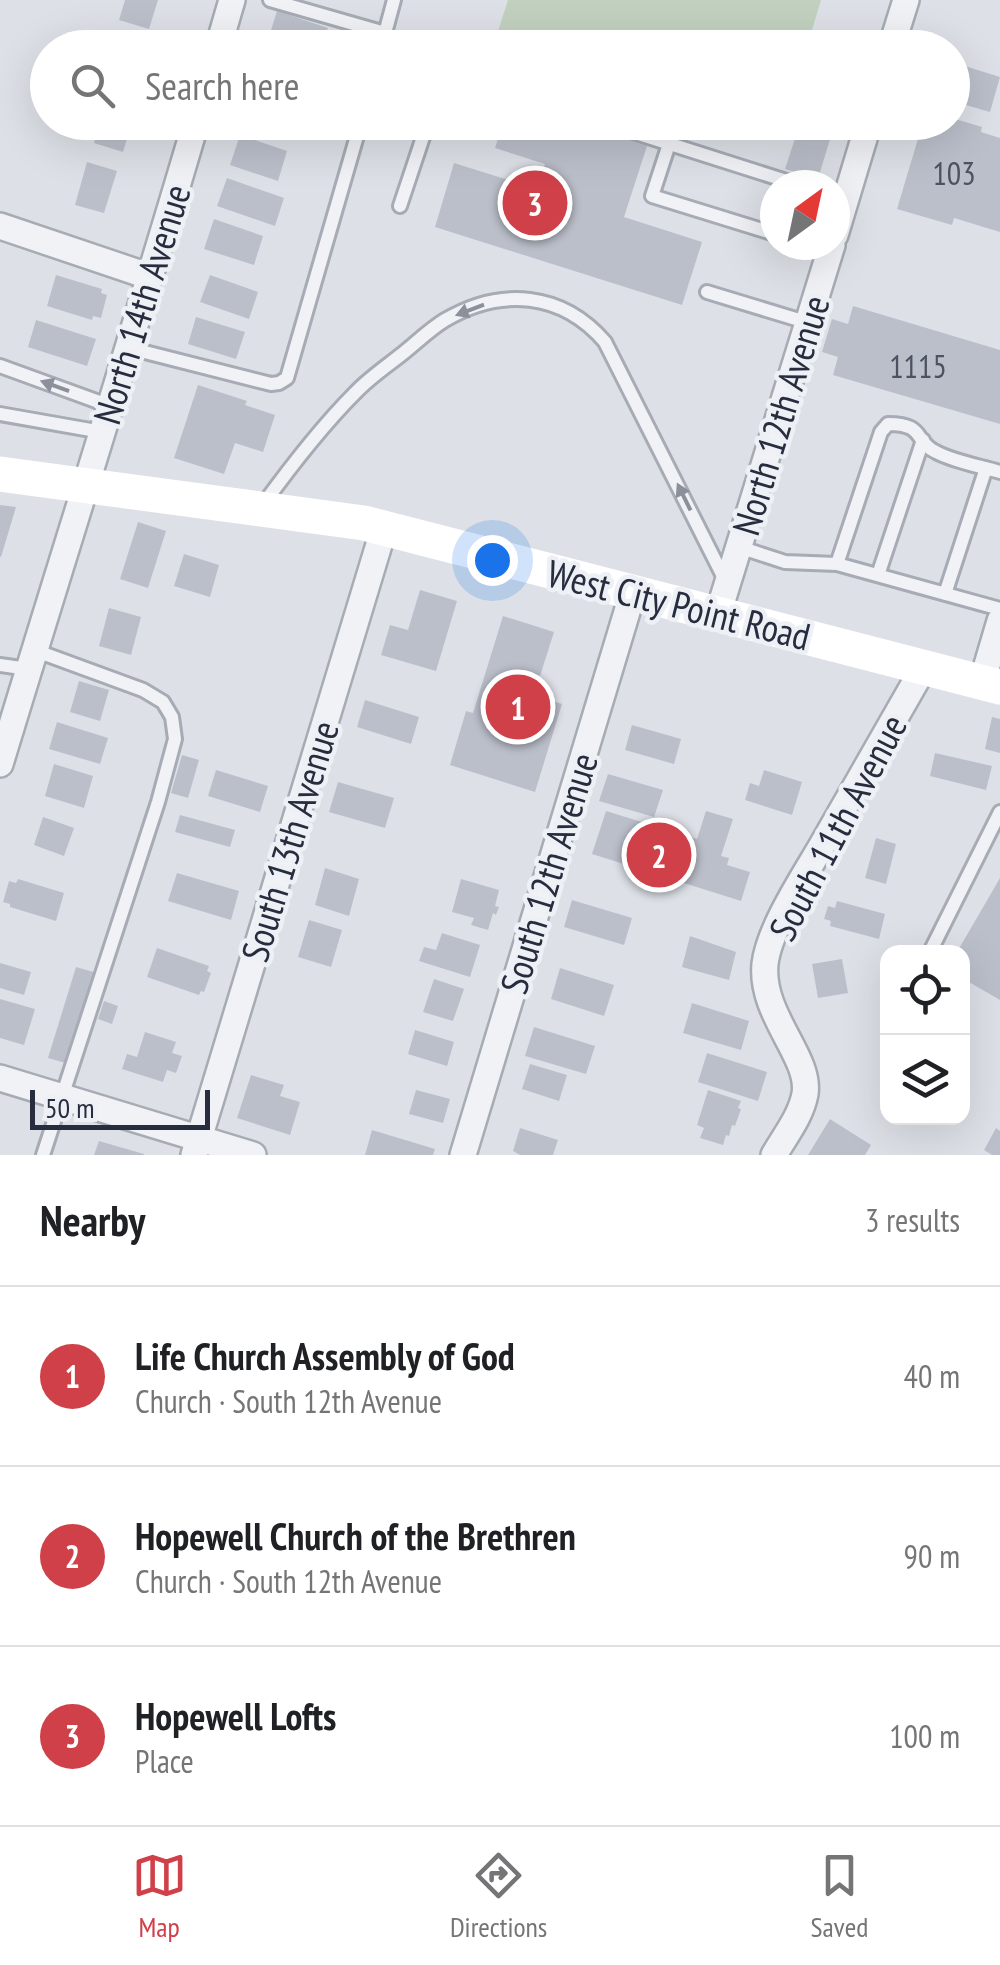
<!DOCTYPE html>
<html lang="en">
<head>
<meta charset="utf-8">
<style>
	:root { --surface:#fff; --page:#f6f6f6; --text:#202124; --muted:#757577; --line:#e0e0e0; --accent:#cf4049 }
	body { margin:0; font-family:"PT Sans Narrow",sans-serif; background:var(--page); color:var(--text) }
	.controls { position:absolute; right:30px; bottom:30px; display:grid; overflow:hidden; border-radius:20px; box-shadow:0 10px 40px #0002 }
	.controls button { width:90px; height:90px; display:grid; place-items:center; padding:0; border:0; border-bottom:2px solid var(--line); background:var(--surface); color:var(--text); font:50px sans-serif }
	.compass { position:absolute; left:760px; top:170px; width:90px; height:90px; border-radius:50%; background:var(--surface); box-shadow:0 10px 40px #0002; rotate:33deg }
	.scale { position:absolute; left:30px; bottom:25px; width:180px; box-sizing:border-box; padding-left:10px; border:5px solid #272d3e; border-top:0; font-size:28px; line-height:35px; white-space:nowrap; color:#272d3e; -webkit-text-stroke:8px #edf0f5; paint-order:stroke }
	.you { position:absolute; left:492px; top:560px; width:35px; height:35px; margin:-25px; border:8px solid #fff; border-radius:50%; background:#1a73e8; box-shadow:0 0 0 15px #1a73e833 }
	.badge { display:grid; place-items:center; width:65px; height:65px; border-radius:50%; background:var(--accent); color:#fff; font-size:32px; font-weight:700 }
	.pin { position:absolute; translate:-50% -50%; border:5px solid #fff; box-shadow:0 2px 10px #0006 }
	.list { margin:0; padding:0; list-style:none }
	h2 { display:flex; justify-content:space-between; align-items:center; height:130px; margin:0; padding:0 40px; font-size:42px }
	h2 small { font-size:32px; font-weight:400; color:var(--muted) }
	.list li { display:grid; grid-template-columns:65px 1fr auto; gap:30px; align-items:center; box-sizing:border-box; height:180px; padding:0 40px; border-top:2px solid var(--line) }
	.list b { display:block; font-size:38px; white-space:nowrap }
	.list p { margin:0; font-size:32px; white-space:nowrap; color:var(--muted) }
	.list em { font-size:32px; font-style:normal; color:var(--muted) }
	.icon { flex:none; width:55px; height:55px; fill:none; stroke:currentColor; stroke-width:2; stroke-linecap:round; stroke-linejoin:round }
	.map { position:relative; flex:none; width:1000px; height:1155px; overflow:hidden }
	.search { position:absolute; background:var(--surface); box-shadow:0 10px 40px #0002; left:30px; right:30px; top:30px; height:110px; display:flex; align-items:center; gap:25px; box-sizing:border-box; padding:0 35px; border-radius:55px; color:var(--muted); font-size:38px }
	.sheet { height:670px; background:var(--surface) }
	nav { display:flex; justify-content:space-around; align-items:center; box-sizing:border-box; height:140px; border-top:2px solid var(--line); background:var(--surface); font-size:28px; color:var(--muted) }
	nav a { display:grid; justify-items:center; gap:5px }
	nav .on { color:var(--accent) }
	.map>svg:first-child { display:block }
	.green { fill:#c2d1bf }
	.building { fill:#bbbfca }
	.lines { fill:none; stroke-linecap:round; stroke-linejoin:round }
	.lane-casing { stroke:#a6abb4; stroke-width:18 }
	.street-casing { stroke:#a6abb4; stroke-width:30 }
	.lane { stroke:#f0f2f6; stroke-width:12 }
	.street { stroke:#f0f2f6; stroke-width:25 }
	.secondary { stroke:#fff; stroke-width:35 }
	.oneway { fill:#8c909a }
	.labels { text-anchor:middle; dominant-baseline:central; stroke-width:9; stroke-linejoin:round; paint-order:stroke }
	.number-label { font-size:32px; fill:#4c5261 }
	.street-label { font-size:38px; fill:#272d3e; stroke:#edf0f5 }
</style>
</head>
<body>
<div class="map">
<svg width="1000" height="1155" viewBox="0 0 1000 1155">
	<rect width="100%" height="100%" fill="#dde1e7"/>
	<path class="green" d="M508,0H821L807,47H493Z"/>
	<path class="building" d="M125,0H158L149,29L119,20Z
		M277,11L328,28L322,48H291L268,40Z
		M121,35L156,47V48H117Z
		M952,62L1000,77L990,112L952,101Z
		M952,118L982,127L981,132L1000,138V232L954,218L952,225L897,209L923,122H952Z
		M100,122H132L123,152L94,143Z
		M239,122H296L291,140Z
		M503,122H572L647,146L624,217L702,242L682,305L435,227L454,163L537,189L545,164L495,148Z
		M799,126L831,136L818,179L785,169Z
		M240,135L287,151L278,181L230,165Z
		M87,162L117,171L104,213L75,205Z
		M227,178L284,198L275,226L217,206Z
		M214,219L263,236L254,265L204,249Z
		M56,275L102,289L101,293L107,295L101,318L93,316L92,320L47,306Z
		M210,275L258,292L249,319L200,302Z
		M853,306L1000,350V424L833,375L838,357L822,352L832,319L848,324Z
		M196,317L245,332L236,359L188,344Z
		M36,320L96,339L87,366L28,347Z
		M198,385L247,401L245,405L275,415L263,452L235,443L224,474L174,458Z
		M0,505L16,507L1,557L0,556Z
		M138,522L166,531L148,588L120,579Z
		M184,554L219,565L210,597L174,586Z
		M420,590L457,601L436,671L381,655L390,625L408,630Z
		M109,608L141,617L131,655L99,646Z
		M503,616L554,632L534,695L562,704L535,792L450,765L466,711L473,713Z
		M79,681L109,690L100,721L70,712Z
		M365,700L419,717L411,744L357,727Z
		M992,717L1000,719V753L985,749Z
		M57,722L108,738L100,764L49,749Z
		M632,725L681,739L674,764L625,750Z
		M935,753L992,766L986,790L930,776Z
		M182,755L199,760L188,798L171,793Z
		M54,764L93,776L84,808L45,796Z
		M216,770L268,786L260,812L208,796Z
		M764,770L802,782L792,815L745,800L750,783L759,786Z
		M608,774L663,790L654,817L599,801Z
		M338,782L394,798L385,828L329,812Z
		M606,811L697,839L706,811L733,819L721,856L729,858L727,865L750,872L741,901L592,854Z
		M180,815L235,830L230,847L175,832Z
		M43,817L74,828L64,856L34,845Z
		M876,838L896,844L886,884L865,878Z
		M325,868L359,879L349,916L315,905Z
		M177,873L239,891L231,920L168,901Z
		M1000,878V1000L962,978V952H957Z
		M18,879L64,893L56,921L10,907V904L3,902L9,881L16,883Z
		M461,879L499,890L495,906L499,907L496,915L493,913L488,930L471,925L474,918L452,912Z
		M572,900L632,918L624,945L564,927Z
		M837,901L885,914L879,939L830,926L831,921L824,919L828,906L835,908Z
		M309,920L342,930L331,967L298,957Z
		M442,933L480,945L470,977L419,961L424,947L436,950Z
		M690,936L736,952L729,980L682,967Z
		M157,948L209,966L207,971L211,973L204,992L201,991L199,995L147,977Z
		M842,959L848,993L818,998L812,964Z
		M0,963L31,972L24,995L0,988Z
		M76,967L97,973L69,1064L48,1058Z
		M560,968L614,985L604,1016L551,999Z
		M434,979L464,989L453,1021L423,1012Z
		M0,999L35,1009L24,1045L0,1038Z
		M104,1001L118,1006L112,1024L98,1019Z
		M692,1003L749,1021L741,1050L683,1033Z
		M534,1027L595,1046L586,1074L525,1056Z
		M415,1030L454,1042L447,1066L408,1054Z
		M145,1032L176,1042L172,1053L182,1056L176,1073L167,1070L163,1082L122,1069L127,1054L137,1057Z
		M707,1053L767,1072L758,1101L698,1082Z
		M530,1064L567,1075L559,1101L522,1089Z
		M251,1075L284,1085L280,1096L300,1102L290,1135L237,1118Z
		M416,1090L450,1099L443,1123L409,1114Z
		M708,1090L741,1101L738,1108L741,1109L735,1126L732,1125L729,1136L726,1135L723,1145L700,1138L704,1128L697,1125Z
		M830,1119L871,1145L865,1155H808Z
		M520,1128L558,1140L553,1155H520L513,1151Z
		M996,1128L1000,1131V1155H992L984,1150Z
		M372,1130L435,1149L433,1155H365Z
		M99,1141L144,1154V1155H94Z"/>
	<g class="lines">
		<g class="lane-casing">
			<path id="lane" d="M270,0L385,33
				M381,48L394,0
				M601,122L799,185
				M669,144L652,196L775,234
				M400,206L428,122
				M707,292L809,323
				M129,348L271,384L279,383L287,378L361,122
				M0,366L110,406
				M0,414L102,432
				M262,506C291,466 320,428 355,393C369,378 387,366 402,354C416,343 430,329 445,320C501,287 562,292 605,342L726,582
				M739,547L785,562L837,564L1000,609
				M837,564L881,432L888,424C926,424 913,441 936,452C955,462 980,466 1000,472
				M878,575L923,440
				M945,594L986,468
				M34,650L143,690L163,702L172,717L175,739L158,802L43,1155
				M0,665L28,669
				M930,952L1000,812"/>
		</g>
		<g class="street-casing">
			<path id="street" d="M218,48L232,0
				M891,48L906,0
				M0,226L151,277
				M835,235L869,122
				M718,614L832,245
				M982,682L1000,621
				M0,764C65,550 133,337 196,122
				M0,1078L253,1155
				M194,1155L384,528
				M463,1155L633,592
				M774,1155C785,1136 801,1116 805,1094C811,1057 760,1015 765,964C769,929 803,878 821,847C855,787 890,727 924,667"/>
		</g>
		<use href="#lane" class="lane"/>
		<use href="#street" class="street"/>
		<path class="secondary" d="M0,474L364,523L1000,687"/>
	</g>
	<defs><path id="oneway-solid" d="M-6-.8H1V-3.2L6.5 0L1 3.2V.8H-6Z" transform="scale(2.5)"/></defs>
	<g class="oneway">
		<use href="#oneway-solid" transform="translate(470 310) rotate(159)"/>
		<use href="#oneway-solid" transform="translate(55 386) rotate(-160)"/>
		<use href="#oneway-solid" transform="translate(684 497) rotate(-116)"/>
	</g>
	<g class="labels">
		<g class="number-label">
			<text x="954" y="173">103</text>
			<text x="918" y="366">1115</text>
		</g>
		<g class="street-label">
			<text transform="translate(141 304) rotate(-73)">North 14th Avenue</text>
			<text transform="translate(780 415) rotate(-73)">North 12th Avenue</text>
			<text transform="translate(679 604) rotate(14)">West City Point Road</text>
			<text transform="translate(837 827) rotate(-62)">South 11th Avenue</text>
			<text transform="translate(289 841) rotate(-73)">South 13th Avenue</text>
			<text transform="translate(548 873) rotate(-73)">South 12th Avenue</text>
		</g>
	</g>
</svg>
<div class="controls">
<button><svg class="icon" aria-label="locate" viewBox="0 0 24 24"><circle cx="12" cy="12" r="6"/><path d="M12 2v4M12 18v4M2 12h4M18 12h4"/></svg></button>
<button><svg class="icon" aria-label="layers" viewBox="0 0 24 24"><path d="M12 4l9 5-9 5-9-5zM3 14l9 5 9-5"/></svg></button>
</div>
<svg class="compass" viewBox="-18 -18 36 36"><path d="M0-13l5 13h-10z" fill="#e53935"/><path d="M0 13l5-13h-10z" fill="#757577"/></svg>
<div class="scale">50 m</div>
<div class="you"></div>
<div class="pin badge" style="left:518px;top:707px">1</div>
<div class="pin badge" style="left:659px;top:855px">2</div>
<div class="pin badge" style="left:535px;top:203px">3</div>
<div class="search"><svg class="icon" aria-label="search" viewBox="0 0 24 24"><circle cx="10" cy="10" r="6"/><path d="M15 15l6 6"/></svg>Search here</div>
</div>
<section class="sheet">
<h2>Nearby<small>3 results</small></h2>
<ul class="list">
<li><span class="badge">1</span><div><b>Life Church Assembly of God</b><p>Church · South 12th Avenue</p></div><em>40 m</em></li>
<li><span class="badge">2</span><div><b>Hopewell Church of the Brethren</b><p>Church · South 12th Avenue</p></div><em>90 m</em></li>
<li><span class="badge">3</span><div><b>Hopewell Lofts</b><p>Place</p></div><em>100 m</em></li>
</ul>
</section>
<nav>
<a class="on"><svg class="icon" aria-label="map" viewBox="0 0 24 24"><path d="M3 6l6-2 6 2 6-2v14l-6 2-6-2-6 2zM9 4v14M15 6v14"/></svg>Map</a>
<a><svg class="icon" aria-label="directions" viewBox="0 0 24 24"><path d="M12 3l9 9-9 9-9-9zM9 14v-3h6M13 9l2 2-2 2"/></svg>Directions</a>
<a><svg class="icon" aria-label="saved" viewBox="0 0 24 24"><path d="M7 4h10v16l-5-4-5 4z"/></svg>Saved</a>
</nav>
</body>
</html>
